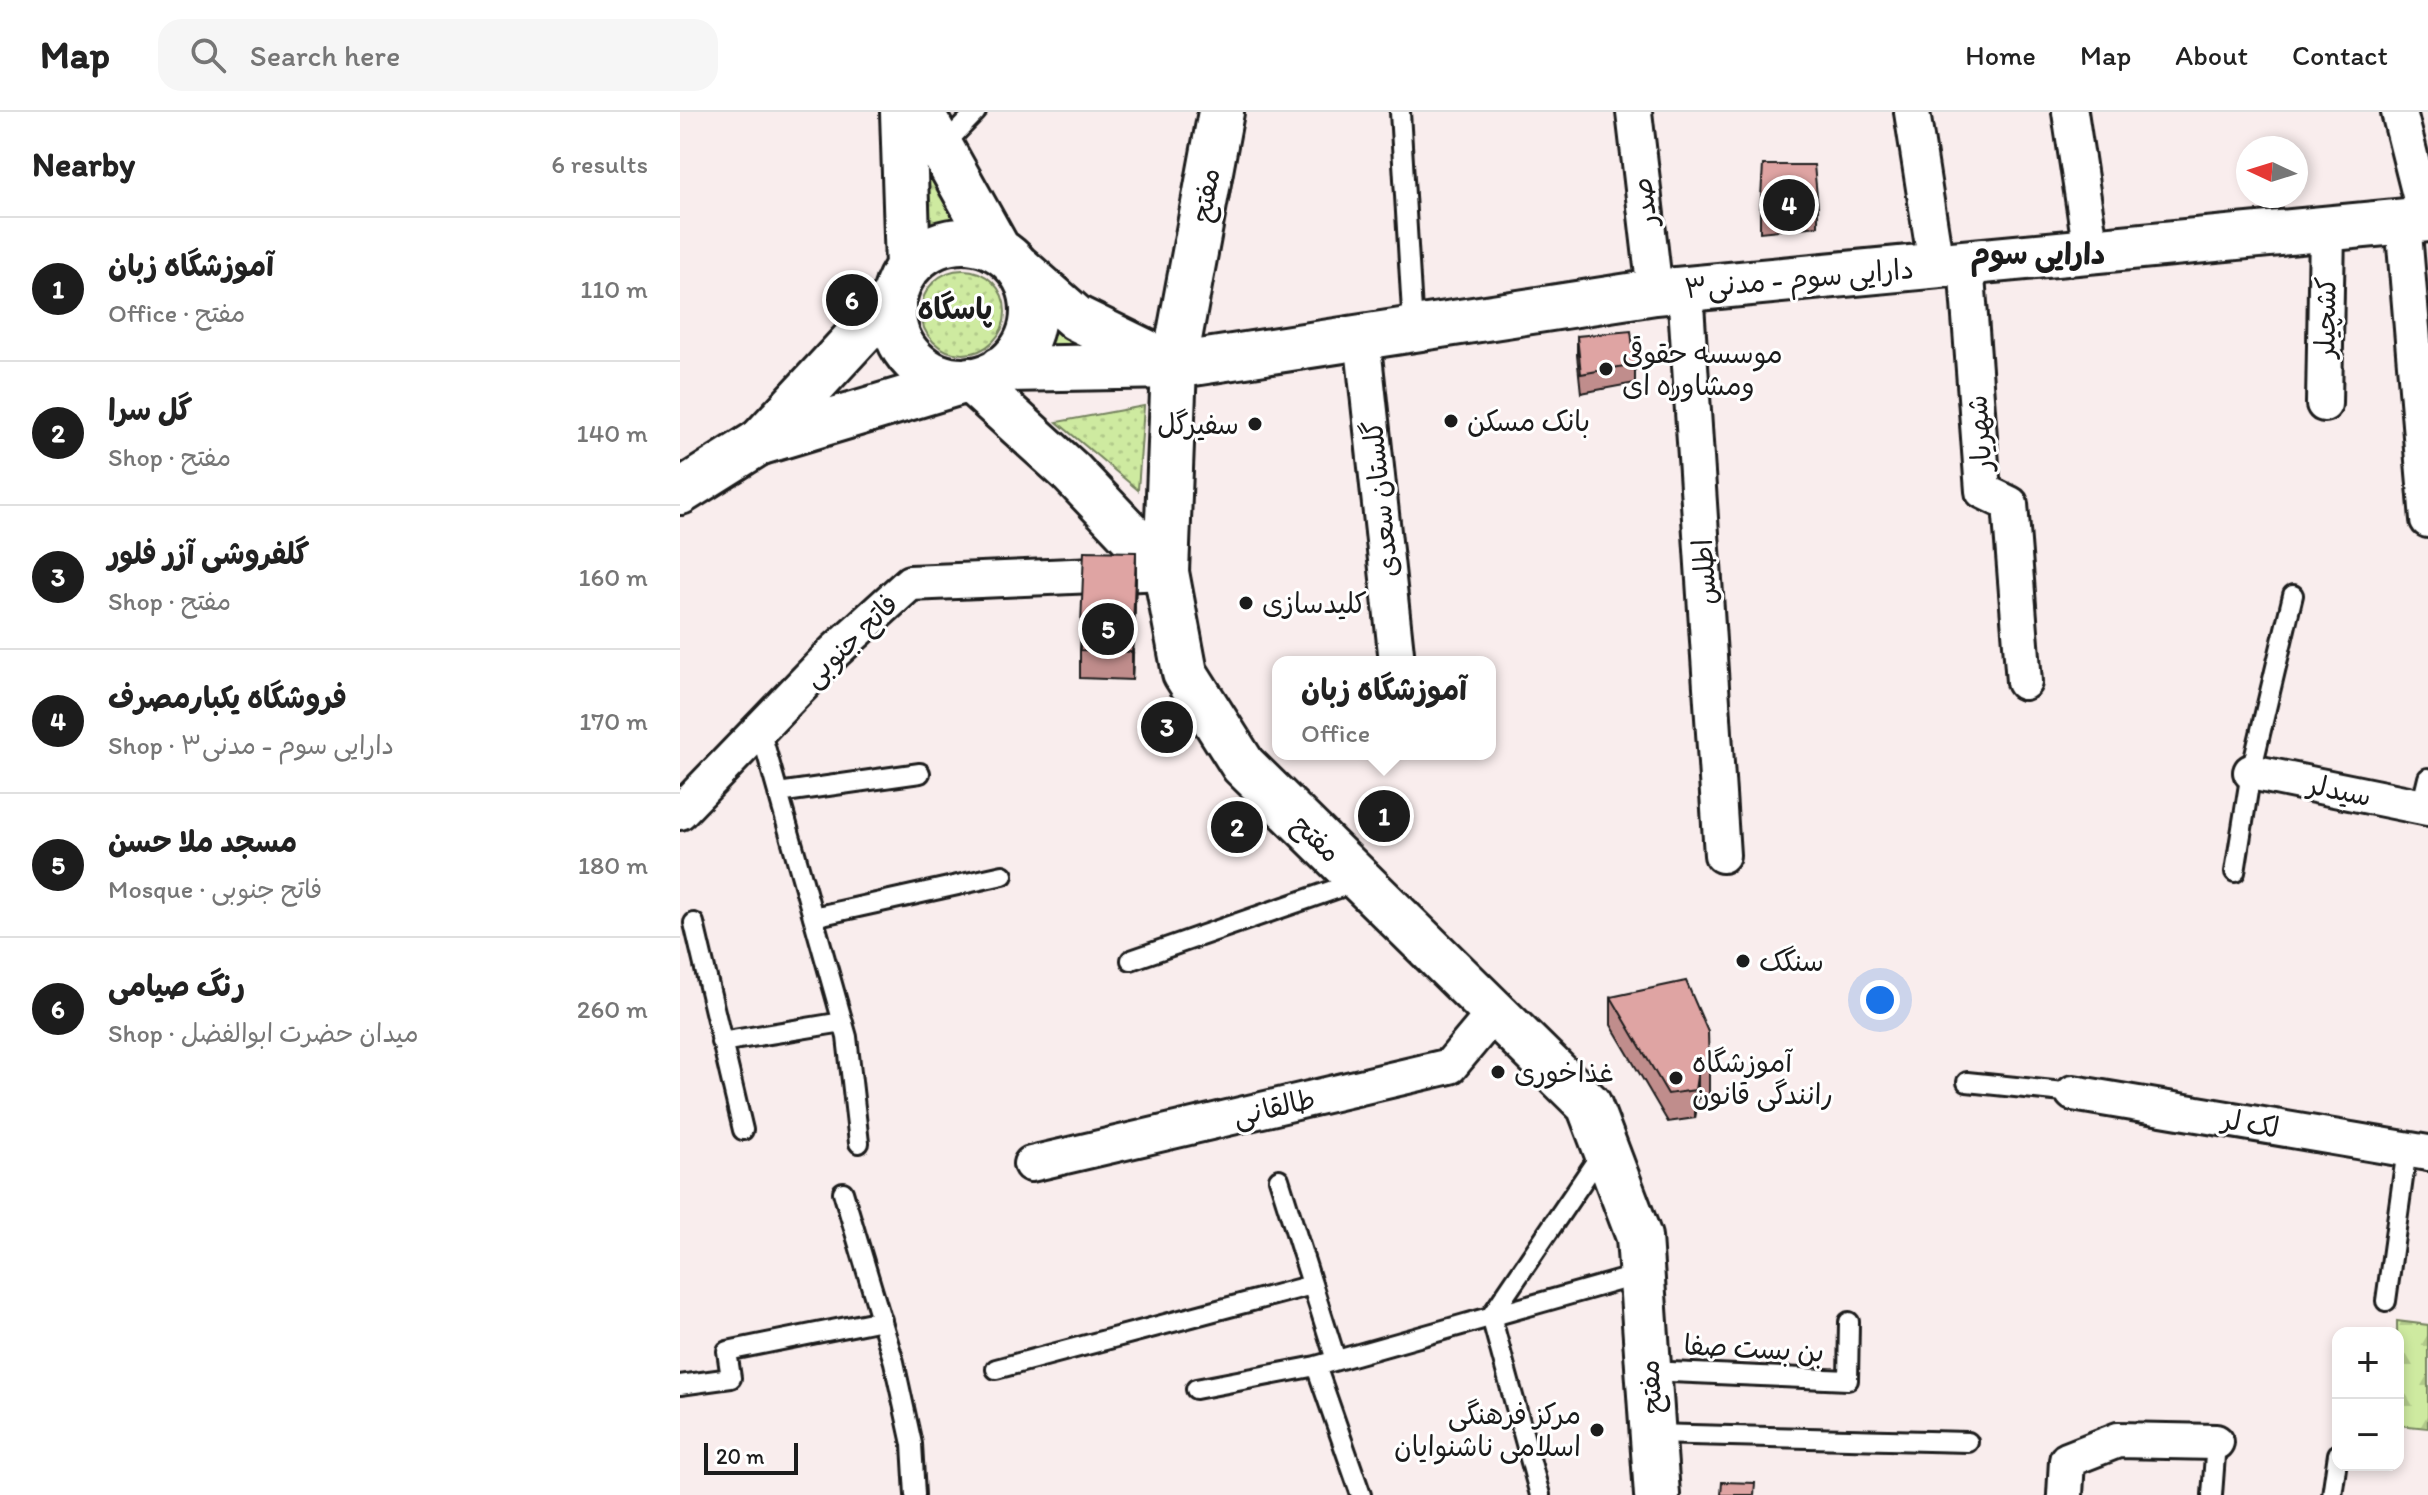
<!DOCTYPE html>
<html lang="en">
<head>
<meta charset="utf-8">
<style>
	:root { --surface:#fff; --page:#f6f6f6; --text:#222; --muted:#767676; --line:#e0e0e0; --accent:#1c1c1c }
	body { margin:0; font-family:Itim,"Playpen Sans Arabic",sans-serif; background:var(--page); color:var(--text) }
	.controls { position:absolute; right:24px; bottom:24px; display:grid; overflow:hidden; border-radius:16px; box-shadow:0 4px 12px #0003 }
	.controls button { width:72px; height:72px; display:grid; place-items:center; padding:0; border:0; border-bottom:2px solid var(--line); background:var(--surface); color:var(--text); font:40px sans-serif }
	.compass { position:absolute; left:1556px; top:24px; width:72px; height:72px; border-radius:50%; background:var(--surface); box-shadow:0 4px 12px #0003; rotate:274deg }
	.scale { position:absolute; left:24px; bottom:20px; width:94px; box-sizing:border-box; padding-left:8px; border:4px solid #1c1c1c; border-top:0; font-size:22px; line-height:28px; white-space:nowrap; color:#1c1c1c; -webkit-text-stroke:6px #fff; paint-order:stroke }
	.you { position:absolute; left:1200px; top:888px; width:28px; height:28px; margin:-20px; border:6px solid #fff; border-radius:50%; background:#1a73e8; box-shadow:0 0 0 12px #1a73e833 }
	.badge { display:grid; place-items:center; width:52px; height:52px; border-radius:50%; background:var(--accent); color:#fff; font-size:26px; font-weight:700 }
	.pin { position:absolute; translate:-50% -50%; border:4px solid #fff; box-shadow:0 2px 8px #0006 }
	.popup { position:absolute; left:592px; top:544px; width:224px; height:104px; box-sizing:border-box; display:grid; place-content:center; border-radius:16px; background:var(--surface); filter:drop-shadow(0 2px 6px #0005); font-size:26px; white-space:nowrap; color:var(--muted) }
	.popup b { font-size:30px; color:var(--text) }
	.popup::after { content:''; position:absolute; left:50%; top:100%; margin-left:-16px; border:16px solid transparent; border-top-color:var(--surface) }
	.list { margin:0; padding:0; list-style:none }
	h2 { display:flex; justify-content:space-between; align-items:center; height:104px; margin:0; padding:0 32px; font-size:34px }
	h2 small { font-size:26px; font-weight:400; color:var(--muted) }
	.list li { display:grid; grid-template-columns:52px 1fr auto; gap:24px; align-items:center; box-sizing:border-box; height:144px; padding:0 32px; border-top:2px solid var(--line) }
	.list b { display:block; font-size:30px; white-space:nowrap }
	.list p { margin:0; font-size:26px; white-space:nowrap; color:var(--muted) }
	.list em { font-size:26px; font-style:normal; color:var(--muted) }
	.icon { flex:none; width:44px; height:44px; fill:none; stroke:currentColor; stroke-width:2; stroke-linecap:round; stroke-linejoin:round }
	.map { position:relative; flex:none; width:1748px; height:1383px; overflow:hidden }
	header { display:flex; align-items:center; gap:48px; box-sizing:border-box; height:112px; padding:0 40px; background:var(--surface); border-bottom:2px solid var(--line) }
	header strong { font-size:38px }
	nav { display:flex; gap:44px; margin-inline-start:auto; font-size:28px }
	.search { width:560px; height:72px; background:var(--page); display:flex; align-items:center; gap:20px; box-sizing:border-box; padding:0 28px; border-radius:24px; color:var(--muted); font-size:30px }
	main { display:flex }
	aside { flex:1; background:var(--surface) }
	.map>svg:first-child { display:block }
	.grass { fill:url(#grass-dots); stroke:#75835e; stroke-width:2 }
	.forest { fill:url(#forest-firs); stroke:#75835e; stroke-width:2 }
	.lines { fill:none; stroke-linecap:round; stroke-linejoin:round }
	.service-casing { stroke:#1c1c1c; stroke-width:24 }
	.minor-casing { stroke:#1c1c1c; stroke-width:40 }
	.secondary-casing { stroke:#1c1c1c; stroke-width:50 }
	.primary-casing { stroke:#1c1c1c; stroke-width:50 }
	.service { stroke:#fff; stroke-width:18 }
	.minor { stroke:#fff; stroke-width:34 }
	.secondary { stroke:#fff; stroke-width:44 }
	.primary { stroke:#fff; stroke-width:44 }
	.wall { fill:#c08d8c; stroke:#1c1c1c; stroke-width:2 }
	.shaded-wall { fill:#9c7372; stroke:#1c1c1c; stroke-width:2 }
	.building { fill:#dfa4a3; stroke:#1c1c1c; stroke-width:2 }
	.poi-dot { fill:#1c1c1c; stroke:#fff; stroke-width:3 }
	.labels { text-anchor:middle; dominant-baseline:central; stroke-width:6; stroke-linejoin:round; paint-order:stroke }
	.street-label { font-size:28px; fill:#1c1c1c; stroke:#fff }
	.poi-label { font-size:28px; fill:#1c1c1c; stroke:#fff; text-anchor:start }
	.neighbourhood-label { font-size:30px; font-weight:bold; fill:#1c1c1c; stroke:#fff }
</style>
</head>
<body>
<header>
<strong>Map</strong>
<div class="search"><svg class="icon" aria-label="search" viewBox="0 0 24 24"><circle cx="10" cy="10" r="6"/><path d="M15 15l6 6"/></svg>Search here</div>
<nav><a>Home</a><a>Map</a><a>About</a><a>Contact</a></nav>
</header>
<main>
<aside>
<h2>Nearby<small>6 results</small></h2>
<ul class="list">
<li><span class="badge">1</span><div><b>آموزشگاه زبان</b><p>Office · مفتح</p></div><em>110 m</em></li>
<li><span class="badge">2</span><div><b>گل سرا</b><p>Shop · مفتح</p></div><em>140 m</em></li>
<li><span class="badge">3</span><div><b>گلفروشی آزر فلور</b><p>Shop · مفتح</p></div><em>160 m</em></li>
<li><span class="badge">4</span><div><b>فروشگاه یکبارمصرف</b><p>Shop · دارایی سوم - مدنی۳</p></div><em>170 m</em></li>
<li><span class="badge">5</span><div><b>مسجد ملا حسن</b><p>Mosque · فاتح جنوبی</p></div><em>180 m</em></li>
<li><span class="badge">6</span><div><b>رنگ صیامی</b><p>Shop · میدان حضرت ابوالفضل</p></div><em>260 m</em></li>
</ul>
</aside>
<div class="map">
<svg width="1748" height="1383" viewBox="0 0 1748 1383">
	<defs>
		<pattern id="grass-dots" width="8" height="8" patternUnits="userSpaceOnUse" patternTransform="scale(2)"><rect width="8" height="8" fill="#ceeaa0"/><path d="M2 2h.1M6 6h.1" fill="none" stroke="#b0c889" stroke-width="1.8" stroke-linecap="round"/></pattern>
		<pattern id="forest-firs" width="22" height="20" patternUnits="userSpaceOnUse" patternTransform="scale(2)"><rect width="22" height="20" fill="#ceeaa0"/><path d="M5 1l3.5 6h-7zM16 11l3.5 6h-7z" fill="#b0c889"/></pattern>
	</defs>
	<rect width="100%" height="100%" fill="#f9eded"/>
	<filter id="ink" filterUnits="userSpaceOnUse"><feTurbulence type="fractalNoise" baseFrequency=".0125" numOctaves="2"/><feDisplacementMap in="SourceGraphic" scale="16" xChannelSelector="R" yChannelSelector="G"/><feConvolveMatrix kernelMatrix="1 2 1 2 8 2 1 2 1" color-interpolation-filters="sRGB"/></filter>
	<g filter="url(#ink)">
		<path class="grass" d="M239,35L284,117L270,118L246,127Z
			M241 200a42 42 0 1 1 84 0a42 42 0 1 1-84 0Z
			M360,198L457,246L345,249L353,232Z
			M464,294L458,378L377,310Z"/>
		<path class="forest" d="M1717,1209L1748,1213V1316L1718,1313Z"/>
		<g class="lines">
			<g class="service-casing">
				<path id="service" d="M720,0L733,217
					M262,35L296,0
					M80,617L167,925L179,1031
					M98,681L240,661
					M1741,695L1748,666
					M1555,760L1571,660L1613,483
					M133,805L323,763
					M14,811L63,1018
					M451,848L679,769
					M41,930L163,910
					M1287,970L1393,981
					M599,1067L656,1248
					M163,1080L214,1250L232,1332L235,1383
					M1706,1189L1727,1037
					M316,1257L632,1173
					M968,1259L1168,1268L1169,1210
					M0,1273L51,1266L47,1239L202,1208
					M516,1277L636,1254
					M973,1322L1288,1330
					M681,1383L636,1254L962,1162
					M860,1383L811,1204L923,1039
					M1532,1383L1536,1330
					M1652,1383L1658,1342"/>
			</g>
			<g class="minor-casing">
				<path id="minor" d="M954,0L975,180
					M1232,0L1256,153
					M1390,0L1411,139
					M1719,0L1746,107
					M1723,109L1748,408
					M1286,151L1303,379L1330,392L1344,570
					M1005,177L1042,743
					M682,225L717,550
					M1644,292L1647,117
					M1571,660L1748,696
					M0,700L155,539L230,471L486,460
					M1393,981L1748,1041
					M351,1052L770,954L815,900
					M1385,1383L1387,1348L1438,1328L1536,1330"/>
			</g>
			<g class="secondary-casing">
				<path id="secondary" d="M0,380L78,331"/>
			</g>
			<g class="primary-casing">
				<path id="primary" d="M223,0L228,155
					M241,0L318,138
					M541,0L494,254L486,460L505,561L563,653L909,993L959,1125L977,1383
					M213 199a70 70 0 1 1 140 0a70 70 0 1 1-140 0Z
					M339,156L396,206L488,251
					M321,257L494,254L975,180L1748,107
					M290,268L390,359L486,460
					M80,330L214,185
					M78,331L284,269"/>
			</g>
			<use href="#service" class="service"/>
			<use href="#minor" class="minor"/>
			<use href="#secondary" class="secondary"/>
			<use href="#primary" class="primary"/>
		</g>
		<path class="wall" d="M1138,95V114L1080,120V101Z
			M897,224L955,252V271L901,281L897,243Z
			M456,467L452,568L400,566V538Z
			M931,885L1029,957V985L1018,986L1015,1006L988,1010L931,913Z"/>
		<path class="shaded-wall" d="M456,440V467L452,568V540Z
			M1018,958V986L1015,1006V978Z"/>
		<path class="building" d="M1083,53H1134L1138,95L1080,101Z
			M951,219L955,252L901,262L897,224Z
			M404,439L456,440L452,540L400,538Z
			M1006,869L1028,920L1029,957L1018,958L1015,978L988,982L931,885Z
			M1042,1370L1075,1371L1074,1383H1041Z"/>
	</g>
	<g class="poi-dot">
		<circle cx="926" cy="257" r="8"/>
		<circle cx="771" cy="309" r="8"/>
		<circle cx="575" cy="312" r="8"/>
		<circle cx="566" cy="491" r="8"/>
		<circle cx="1063" cy="849" r="8"/>
		<circle cx="818" cy="960" r="8"/>
		<circle cx="996" cy="966" r="8"/>
		<circle cx="917" cy="1318" r="8"/>
	</g>
	<g class="labels">
		<g class="street-label">
			<text transform="translate(525 83) rotate(-80)">مفتح</text>
			<text transform="translate(964 90) rotate(-97)">صدر</text>
			<text transform="translate(1119 166) rotate(-5)">دارایی سوم - مدنی۳</text>
			<text transform="translate(1645 205) rotate(-89)">کشچیلر</text>
			<text transform="translate(1299 321) rotate(-94)">شهریار</text>
			<text transform="translate(700 387) rotate(-96)">گلستان سعدی</text>
			<text transform="translate(1024 460) rotate(-94)">اطلس</text>
			<text transform="translate(170 528) rotate(-44)">فاتح جنوبی</text>
			<text transform="translate(1660 678) rotate(12)">سیدلر</text>
			<text transform="translate(637 726) rotate(44)">مفتح</text>
			<text transform="translate(594 995) rotate(-13)">طالقانی</text>
			<text transform="translate(1571 1011) rotate(10)">لک لر</text>
			<text transform="translate(1074 1236) rotate(3)">بن بست صفا</text>
			<text transform="translate(970 1275) rotate(-94)">مفتح</text>
		</g>
		<g class="poi-label">
			<text x="942" y="241">موسسه حقوقی<tspan x="942" dy="32">ومشاوره ای</tspan></text>
			<text x="787" y="309">بانک مسکن</text>
			<text x="559" y="312" text-anchor="end">سفیرگل</text>
			<text x="582" y="491">کلیدسازی</text>
			<text x="1079" y="849">سنگک</text>
			<text x="1012" y="950">آموزشگاه<tspan x="1012" dy="32">رانندگی قانون</tspan></text>
			<text x="834" y="960">غذاخوری</text>
			<text x="901" y="1302" text-anchor="end">مرکز فرهنگی<tspan x="901" dy="32">اسلامی ناشنوایان</tspan></text>
		</g>
		<g class="neighbourhood-label">
			<text x="1358" y="141">دارایی سوم</text>
			<text x="275" y="196">پاسگاه</text>
		</g>
	</g>
</svg>
<div class="controls">
<button>+</button>
<button>−</button>
</div>
<svg class="compass" viewBox="-18 -18 36 36"><path d="M0-13l5 13h-10z" fill="#e53935"/><path d="M0 13l5-13h-10z" fill="#767676"/></svg>
<div class="scale">20 m</div>
<div class="you"></div>
<div class="pin badge" style="left:704px;top:704px">1</div>
<div class="popup"><b>آموزشگاه زبان</b>Office</div>
<div class="pin badge" style="left:557px;top:715px">2</div>
<div class="pin badge" style="left:487px;top:615px">3</div>
<div class="pin badge" style="left:1109px;top:93px">4</div>
<div class="pin badge" style="left:428px;top:517px">5</div>
<div class="pin badge" style="left:172px;top:188px">6</div>
</div>
</main>
</body>
</html>
